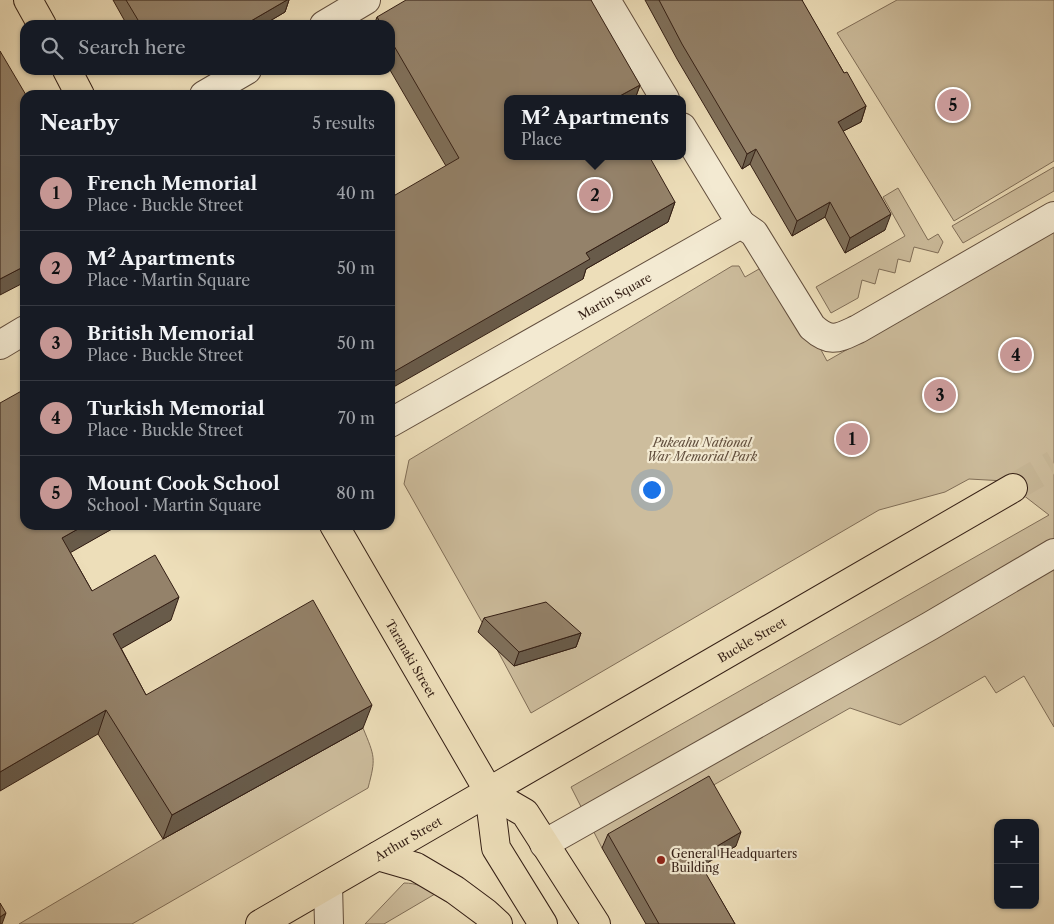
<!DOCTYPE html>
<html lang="en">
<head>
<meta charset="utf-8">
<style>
	:root { --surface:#171b24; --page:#20242c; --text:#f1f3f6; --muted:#9ea1a6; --line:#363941; --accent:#c59692 }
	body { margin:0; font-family:"Libre Caslon Text",serif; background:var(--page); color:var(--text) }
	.controls { position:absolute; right:15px; bottom:15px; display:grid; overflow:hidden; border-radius:10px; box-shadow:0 1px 4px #0004 }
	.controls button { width:45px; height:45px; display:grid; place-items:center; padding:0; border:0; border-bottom:1px solid var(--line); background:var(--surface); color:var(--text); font:25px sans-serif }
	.you { position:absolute; left:651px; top:489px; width:18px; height:18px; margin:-12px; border:4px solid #fff; border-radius:50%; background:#1a73e8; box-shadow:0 0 0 8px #1a73e833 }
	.badge { display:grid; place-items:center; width:32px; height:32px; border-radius:50%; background:var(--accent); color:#111; font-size:16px; font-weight:700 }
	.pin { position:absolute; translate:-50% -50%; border:2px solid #fff; box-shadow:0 1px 5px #0006 }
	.popup { position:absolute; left:504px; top:95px; width:182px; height:65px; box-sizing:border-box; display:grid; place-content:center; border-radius:10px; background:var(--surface); filter:drop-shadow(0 1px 4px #0005); font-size:16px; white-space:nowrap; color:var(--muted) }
	.popup b { font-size:19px; color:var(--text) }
	.popup::after { content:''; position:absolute; left:50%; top:100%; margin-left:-10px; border:10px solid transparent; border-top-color:var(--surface) }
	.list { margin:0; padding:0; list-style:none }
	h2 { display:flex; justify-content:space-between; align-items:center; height:65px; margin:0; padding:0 20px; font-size:21px }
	h2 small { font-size:16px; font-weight:400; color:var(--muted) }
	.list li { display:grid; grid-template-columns:32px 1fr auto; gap:15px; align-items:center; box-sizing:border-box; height:75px; padding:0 20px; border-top:1px solid var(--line) }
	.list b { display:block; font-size:19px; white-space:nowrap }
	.list p { margin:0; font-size:16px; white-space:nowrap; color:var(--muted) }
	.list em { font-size:16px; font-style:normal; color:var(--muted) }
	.icon { flex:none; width:28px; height:28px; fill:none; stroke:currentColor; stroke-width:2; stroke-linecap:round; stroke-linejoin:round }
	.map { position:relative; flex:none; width:1054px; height:924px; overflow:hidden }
	.search { position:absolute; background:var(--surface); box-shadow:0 1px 4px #0004; left:20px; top:20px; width:375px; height:55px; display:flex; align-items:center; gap:12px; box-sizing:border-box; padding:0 18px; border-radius:15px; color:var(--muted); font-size:19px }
	.panel { position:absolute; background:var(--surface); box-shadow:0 1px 4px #0004; left:20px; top:90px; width:375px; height:440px; border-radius:15px }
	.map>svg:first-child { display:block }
	.green { fill:#cdbd9d; stroke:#806e58 }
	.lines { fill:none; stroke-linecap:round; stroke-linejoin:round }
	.highway-tunnel { stroke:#c8b898; stroke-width:28; stroke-dasharray:28 14; stroke-linecap:butt }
	.minor-casing { stroke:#624e3d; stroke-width:30 }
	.major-casing { stroke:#331e14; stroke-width:30 }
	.highway-casing { stroke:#331e14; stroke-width:30 }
	.minor { stroke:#f3ead2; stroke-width:28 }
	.major { stroke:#eddeb9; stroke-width:28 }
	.highway { stroke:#eddeb9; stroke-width:28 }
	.wall { fill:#7f705b; stroke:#331e14 }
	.shaded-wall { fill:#685b4a; stroke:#331e14 }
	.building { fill:#94826a; stroke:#331e14 }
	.poi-dot { fill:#8f2418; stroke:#f3ead2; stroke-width:2 }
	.labels { text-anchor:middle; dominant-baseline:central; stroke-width:4.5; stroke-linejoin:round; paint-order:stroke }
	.street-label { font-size:12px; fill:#331e14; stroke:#f3ead2 }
	.park-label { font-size:12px; font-style:italic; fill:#614e3d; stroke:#f3ead2 }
	.poi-label { font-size:12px; fill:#331e14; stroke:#f3ead2; text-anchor:start }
</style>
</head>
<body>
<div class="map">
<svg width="1054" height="924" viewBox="0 0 1054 924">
	<rect width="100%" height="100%" fill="#eddeb9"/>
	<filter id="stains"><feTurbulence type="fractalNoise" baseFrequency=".004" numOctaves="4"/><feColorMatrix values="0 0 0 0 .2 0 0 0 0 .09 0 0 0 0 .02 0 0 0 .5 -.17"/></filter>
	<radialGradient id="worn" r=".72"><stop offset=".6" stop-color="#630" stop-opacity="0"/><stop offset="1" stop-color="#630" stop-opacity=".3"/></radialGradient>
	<path class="green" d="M897,0H1054V161L954,221L837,33Z
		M1054,167V191L963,243L952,226Z
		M898,188L928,240L938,234L943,242L938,253L914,247L910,262L898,259L895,273L879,269L875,284L862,280L858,298L831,313L816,287L905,236L883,197Z
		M1054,231V727L1024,676L996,693L985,676L900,725L850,708L602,848L571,787L1049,515L1005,481L969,479L945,492L879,510L531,713L487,631L404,484L409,460L732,266H739L745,277L773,261L827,361Z
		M363,728C375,757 376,758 368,788L132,924H19L163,839Z
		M404,883C416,883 426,887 435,894L384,924H365Z"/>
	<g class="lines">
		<path class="highway-tunnel" d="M1013,488L1054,464"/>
		<g class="minor-casing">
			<g id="minor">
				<path d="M606,0L665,99"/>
				<path d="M324,25L366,0"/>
				<path d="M204,95L247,70"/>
				<path d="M741,224L754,233L812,327C831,344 838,338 858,329L1054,216"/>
				<path d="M0,345L25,330"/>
				<path id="s1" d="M390,423L741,224L682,127"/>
				<path d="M544,844L930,626L1054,553"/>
				<path d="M328,885L329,924"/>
			</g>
		</g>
		<g class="major-casing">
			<g id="major">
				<path d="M28,0L42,25"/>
				<path d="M67,70L80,95"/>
				<path id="s2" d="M334,525L489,792L496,848L543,924"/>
				<path d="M489,792L525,813L596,924"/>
			</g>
		</g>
		<g class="highway-casing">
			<g id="highway">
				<path d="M378,856L416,867L455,890L486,913L498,924"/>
				<path id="s3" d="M260,924L1013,488"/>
			</g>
		</g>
		<use href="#minor" class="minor"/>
		<use href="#major" class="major"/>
		<use href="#highway" class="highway"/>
	</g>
	<path class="wall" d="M113,0H289L285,12L263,25H127Z
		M645,0H803L802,1L844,73L866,106L861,122L843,131L885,230L845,253L825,217L792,236L750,164L742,169L677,59Z
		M377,17L640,85L635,99H508L675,202L668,222L586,269L583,279L446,166L390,70V25H374Z
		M25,525H119L70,552L92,591L171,620L121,648L146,695L363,728L163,839L98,734Z
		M484,618L581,633L576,647L514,666L478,632Z
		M608,834L736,846L701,866L735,924H646L602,848Z"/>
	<path class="shaded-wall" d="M287,0H289L285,12L263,25H244Z
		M640,85L635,99H616V98Z
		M866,106L861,122L832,137L838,122Z
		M756,149L750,164L742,169L747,154Z
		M675,202L668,222L586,269L583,279L390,389V374L586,253Z
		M830,202L825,217L792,236L797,221Z
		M891,214L885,230L845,253L850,238Z
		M25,266V282L0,295V279Z
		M85,525H119L54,562L62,538Z
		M179,597L171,620L105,658L113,634Z
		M581,633L576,647L514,666L519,652Z
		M372,705L363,728L163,839L172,815Z
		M106,710L98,734L0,791V772Z
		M741,832L736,846L692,872L697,858Z
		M6,913L2,924H0V917Z"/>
	<path class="building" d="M126,0H287L244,25H141Z
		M406,0H591L640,85L616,98L617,99H508V156H649L675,202L586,253L590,259L390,374V198L459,158L390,39V25H382L377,17Z
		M659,0H802L844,73L847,72L866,106L838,122L891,214L850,238L830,202L797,221L756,149L747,154L682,44Z
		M0,51L26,95L25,266L0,279Z
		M25,389V525H85L62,538L92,591L155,555L179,597L113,634L146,695L313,600L372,705L172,815L106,710L0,772V403Z
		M546,602L581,633L519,652L484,618Z
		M709,776L741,832L697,858L735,924H659L608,834Z
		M0,903L6,913L0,917Z"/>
	<circle class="poi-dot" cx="661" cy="860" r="5"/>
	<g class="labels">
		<g class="street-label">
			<text stroke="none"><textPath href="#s1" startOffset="258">Martin Square</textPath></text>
			<text stroke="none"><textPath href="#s3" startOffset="568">Buckle Street</textPath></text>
			<text stroke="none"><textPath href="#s2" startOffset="154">Taranaki Street</textPath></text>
			<text stroke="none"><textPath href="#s3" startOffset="171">Arthur Street</textPath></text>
		</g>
		<g class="park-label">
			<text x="702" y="442">Pukeahu National<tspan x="702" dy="14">War Memorial Park</tspan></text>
		</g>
		<g class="poi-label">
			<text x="671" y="853">General Headquarters<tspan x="671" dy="14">Building</tspan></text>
		</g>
	</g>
	<rect width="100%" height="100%" filter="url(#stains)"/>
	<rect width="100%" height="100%" fill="url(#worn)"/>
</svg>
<div class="controls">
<button>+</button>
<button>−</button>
</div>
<div class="you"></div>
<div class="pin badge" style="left:852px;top:439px">1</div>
<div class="pin badge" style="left:595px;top:195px">2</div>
<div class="popup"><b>M² Apartments</b>Place</div>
<div class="pin badge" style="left:940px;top:395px">3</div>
<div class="pin badge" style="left:1016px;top:355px">4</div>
<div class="pin badge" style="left:953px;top:105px">5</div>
<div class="search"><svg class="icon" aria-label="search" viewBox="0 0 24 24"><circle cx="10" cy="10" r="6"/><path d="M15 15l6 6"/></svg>Search here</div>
<section class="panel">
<h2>Nearby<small>5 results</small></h2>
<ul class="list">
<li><span class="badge">1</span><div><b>French Memorial</b><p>Place · Buckle Street</p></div><em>40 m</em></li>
<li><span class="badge">2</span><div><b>M² Apartments</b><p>Place · Martin Square</p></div><em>50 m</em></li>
<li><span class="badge">3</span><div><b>British Memorial</b><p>Place · Buckle Street</p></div><em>50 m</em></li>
<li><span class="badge">4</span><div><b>Turkish Memorial</b><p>Place · Buckle Street</p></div><em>70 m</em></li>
<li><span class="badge">5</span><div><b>Mount Cook School</b><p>School · Martin Square</p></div><em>80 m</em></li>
</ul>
</section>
</div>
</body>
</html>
